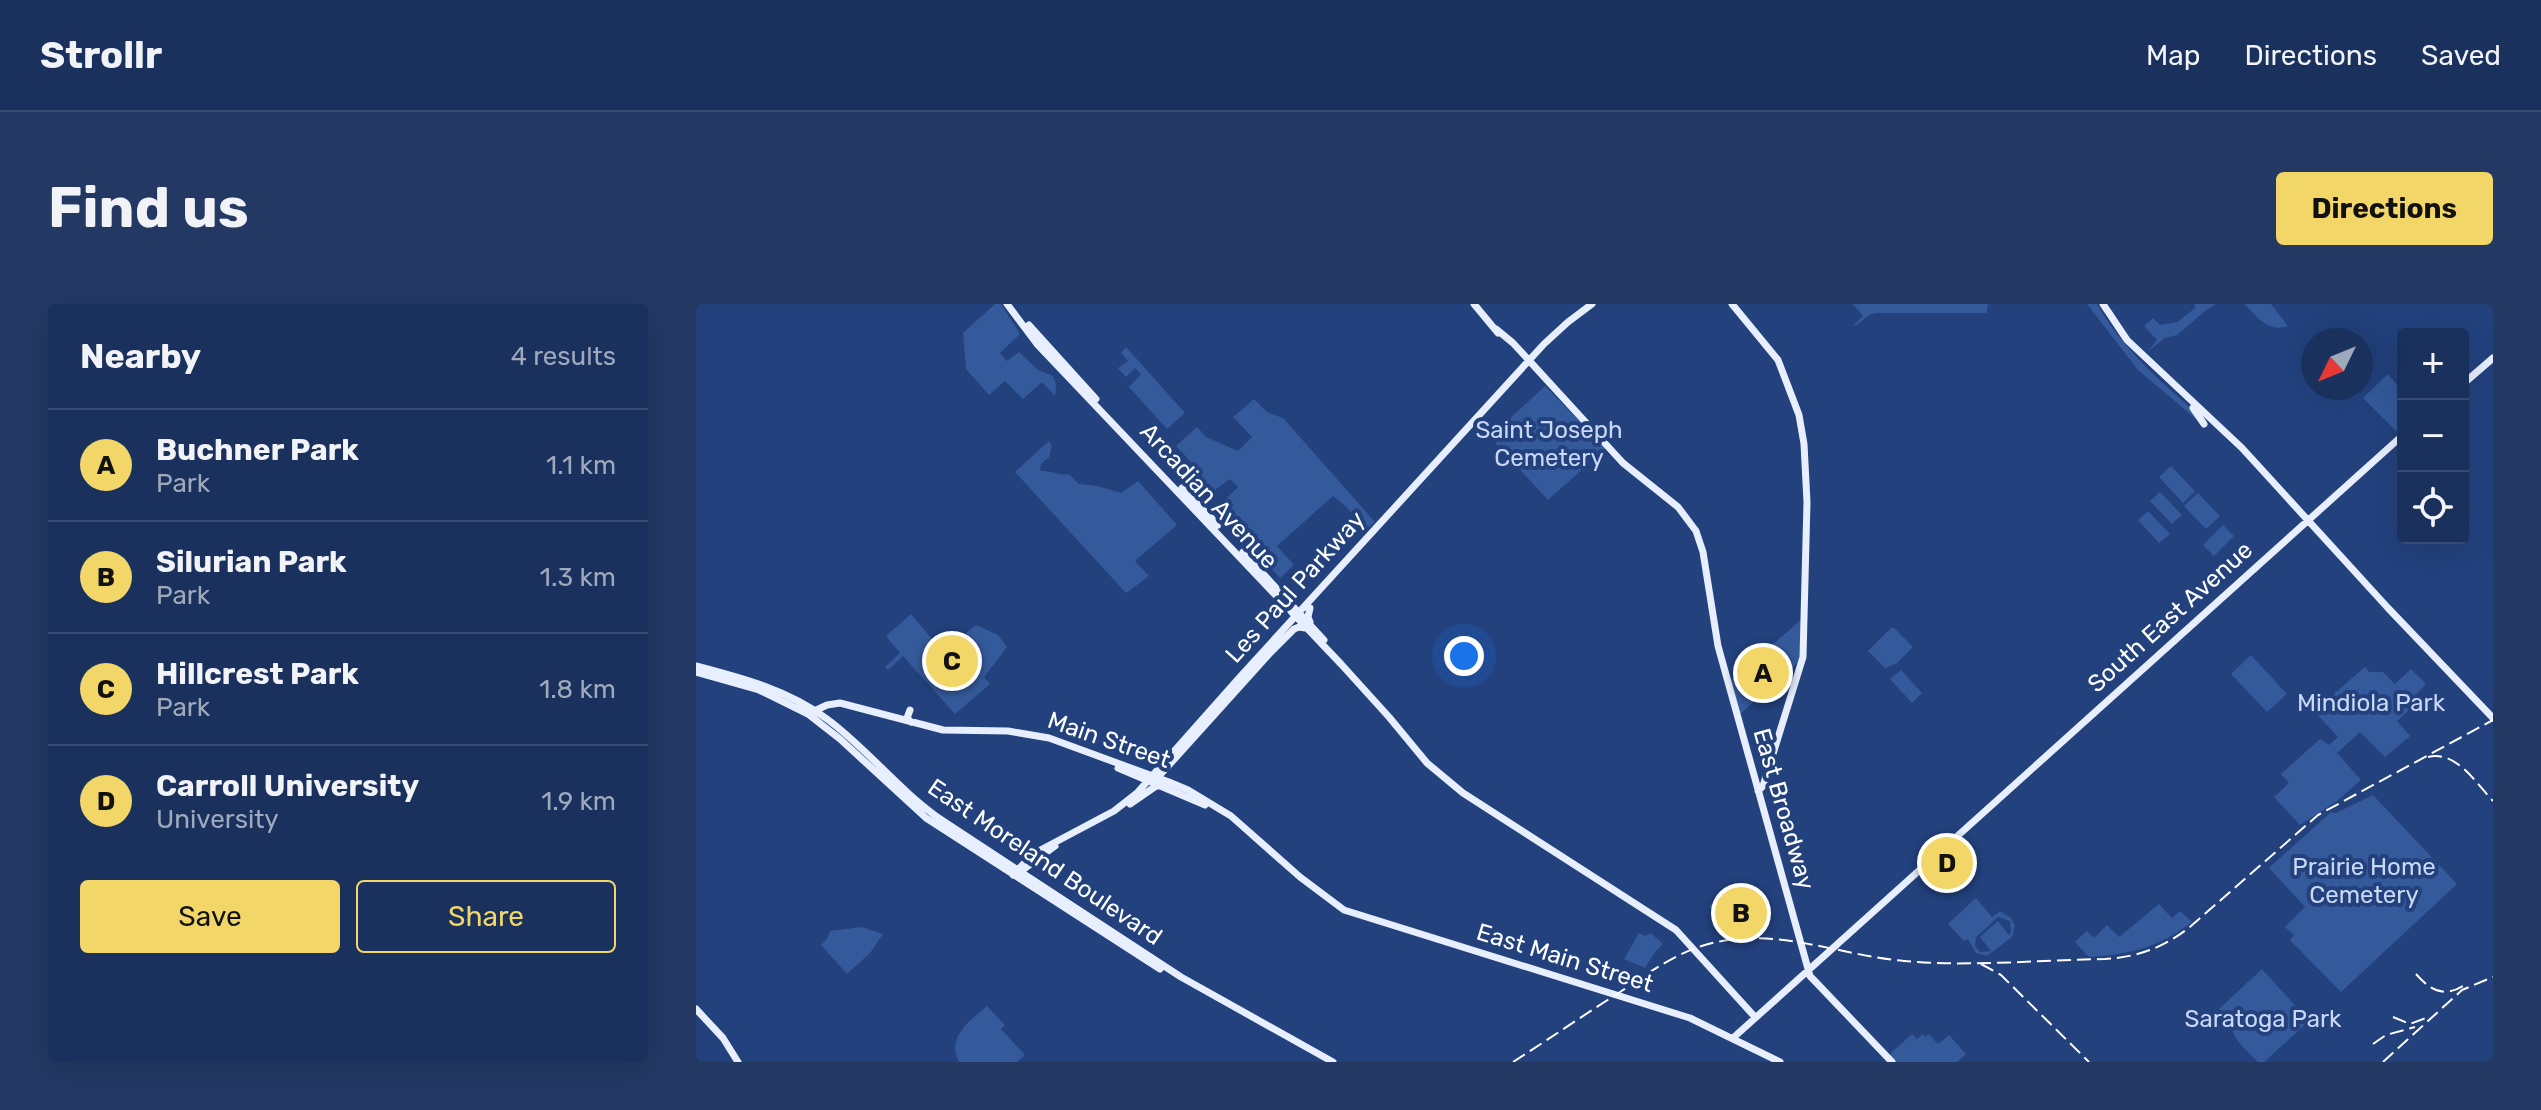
<!DOCTYPE html>
<html lang="en">
<head>
<meta charset="utf-8">
<style>
	:root { --surface:#1a315e; --page:#233964; --text:#f1f3f6; --muted:#9fa9bc; --line:#384c73; --accent:#f2d768 }
	body { margin:0; font-family:Rubik,sans-serif; background:var(--page); color:var(--text) }
	.controls { position:absolute; right:24px; top:24px; display:grid; overflow:hidden; border-radius:8px; box-shadow:0 8px 32px #0002 }
	.controls button { width:72px; height:72px; display:grid; place-items:center; padding:0; border:0; border-bottom:2px solid var(--line); background:var(--surface); color:var(--text); font:40px sans-serif }
	.compass { position:absolute; left:1605px; top:24px; width:72px; height:72px; border-radius:50%; background:var(--surface); box-shadow:0 8px 32px #0002; rotate:227deg }
	.you { position:absolute; left:768px; top:352px; width:28px; height:28px; margin:-20px; border:6px solid #fff; border-radius:50%; background:#1a73e8; box-shadow:0 0 0 12px #1a73e833 }
	.badge { display:grid; place-items:center; width:52px; height:52px; border-radius:50%; background:var(--accent); color:#111; font-size:26px; font-weight:700 }
	.pin { position:absolute; translate:-50% -50%; border:4px solid #fff; box-shadow:0 2px 8px #0006 }
	.list { margin:0; padding:0; list-style:none }
	h2 { display:flex; justify-content:space-between; align-items:center; height:104px; margin:0; padding:0 32px; font-size:34px }
	h2 small { font-size:26px; font-weight:400; color:var(--muted) }
	.list li { display:grid; grid-template-columns:52px 1fr auto; gap:24px; align-items:center; box-sizing:border-box; height:112px; padding:0 32px; border-top:2px solid var(--line) }
	.list b { display:block; font-size:30px; white-space:nowrap }
	.list p { margin:0; font-size:26px; white-space:nowrap; color:var(--muted) }
	.list em { font-size:26px; font-style:normal; color:var(--muted) }
	.actions { display:flex; gap:16px; padding:24px 32px }
	.actions a { flex:1; padding:18px 0; border:2px solid var(--accent); border-radius:8px; text-align:center; font-size:28px; color:var(--accent) }
	.actions .main { background:var(--accent); color:#111 }
	.icon { flex:none; width:44px; height:44px; fill:none; stroke:currentColor; stroke-width:2; stroke-linecap:round; stroke-linejoin:round }
	.map { position:relative; flex:none; width:1797px; height:758px; overflow:hidden; border-radius:8px }
	header { display:flex; align-items:center; gap:48px; box-sizing:border-box; height:112px; padding:0 40px; background:var(--surface); border-bottom:2px solid var(--line) }
	header strong { font-size:38px }
	nav { display:flex; gap:44px; margin-inline-start:auto; font-size:28px }
	.intro { display:flex; align-items:center; justify-content:space-between; box-sizing:border-box; height:192px; padding:0 48px }
	h1 { margin:0; font-size:56px }
	.button { padding:20px 36px; border-radius:8px; background:var(--accent); color:#111; font-size:28px; font-weight:700 }
	main { display:flex; gap:48px; padding:0 48px }
	aside { flex:1; background:var(--surface); border-radius:8px; box-shadow:0 8px 32px #0002 }
	.map>svg:first-child { display:block }
	.green { fill:#355a9b; fill-rule:evenodd }
	.lines { fill:none; stroke-linecap:round; stroke-linejoin:round }
	.major { stroke:#e7eefd; stroke-width:7 }
	.rail { stroke:#fff; stroke-width:2; stroke-dasharray:14 6; stroke-linecap:butt }
	.labels { text-anchor:middle; dominant-baseline:central; stroke-width:8; stroke-linejoin:round; paint-order:stroke }
	.park-label { font-size:24px; fill:#c9d9f5; stroke:#22417d }
	.street-label { font-size:24px; fill:#fff; stroke:#22417d }
</style>
</head>
<body>
<header>
<strong>Strollr</strong>
<nav><a>Map</a><a>Directions</a><a>Saved</a></nav>
</header>
<div class="intro"><h1>Find us</h1><a class="button">Directions</a></div>
<main>
<aside>
<h2>Nearby<small>4 results</small></h2>
<ul class="list">
<li><span class="badge">A</span><div><b>Buchner Park</b><p>Park</p></div><em>1.1 km</em></li>
<li><span class="badge">B</span><div><b>Silurian Park</b><p>Park</p></div><em>1.3 km</em></li>
<li><span class="badge">C</span><div><b>Hillcrest Park</b><p>Park</p></div><em>1.8 km</em></li>
<li><span class="badge">D</span><div><b>Carroll University</b><p>University</p></div><em>1.9 km</em></li>
</ul>
<div class="actions"><a class="main">Save</a><a>Share</a></div>
</aside>
<div class="map">
<svg width="1797" height="758" viewBox="0 0 1797 758">
	<rect width="100%" height="100%" fill="#22417d"/>
	<path class="green" d="M299,0H305L324,30L304,49L311,57L323,48L342,66L357,72L360,81L359,92L346,78L327,95L309,77L293,91L270,65L267,29Z
		M1157,0H1292L1291,9H1181L1175,10L1159,22L1158,21L1167,12Z
		M1391,0H1401C1425,43 1461,74 1498,107L1506,120L1442,66Z
		M1499,0H1520L1509,7L1481,31L1469,34L1451,48L1461,36L1448,22L1457,14L1464,21L1482,18L1499,4Z
		M1549,0H1575L1592,22C1574,29 1560,13 1549,0Z
		M430,43L489,109L471,125L433,83L445,70L439,64L430,73L422,64L432,57L425,49Z
		M1692,70L1707,88V129L1704,131L1667,94Z
		M849,82L910,144L852,196L794,133Z
		M558,95L571,108L587,114L679,218L671,224L648,201L637,192L581,242L598,261L584,274L555,243L545,240L520,214L529,205L525,200L542,183L534,175L519,186L502,173L491,184L479,172L495,158L480,142L501,123L510,133L542,147L556,133L537,113Z
		M353,137L356,142L353,153L345,160L344,167C355,166 362,172 373,170L383,180L401,182L425,189L442,177L481,221L439,257L453,272L430,289L319,168Z
		M1475,162L1499,187L1487,199L1463,173Z
		M1464,188L1486,211L1476,220L1454,197Z
		M1502,189L1524,212L1510,225L1488,202Z
		M1452,207L1474,230L1463,239L1442,216Z
		M1527,221L1538,232L1518,252L1507,241Z
		M215,310L247,348L280,321L302,331L311,343L288,373L294,380L259,410L207,352L192,366L189,363L204,349L190,332Z
		M1105,316L1104,352L1100,360L1043,411L1034,377Z
		M1195,324H1198L1217,343L1200,360L1189,364L1172,347Z
		M1555,351L1591,390L1571,408L1535,370Z
		M1669,363L1673,368H1687L1699,380L1715,365L1730,380L1721,389L1726,395L1701,417L1714,432L1689,453L1664,428L1641,449L1665,476L1641,497L1604,521L1578,493L1593,479L1585,470L1624,435L1633,441L1642,433L1618,407Z
		M1205,366L1226,389L1216,399L1194,375Z
		M1677,491L1761,580L1645,688L1594,636L1598,631L1589,623L1609,603L1573,564L1635,508L1640,509Z
		M1055,585L1066,624L1036,629L1013,602L1028,588L1032,593L1037,591L1042,596Z
		M1280,594L1296,613L1304,607L1315,614L1319,621L1316,633L1291,652L1280,649L1272,635L1268,637L1252,620ZM1302,613L1314,617L1315,628L1313,631L1302,617L1284,633L1295,647L1284,648L1279,642L1280,633Z
		M1463,600L1476,614L1484,607L1496,618C1462,644 1434,650 1393,653L1379,638L1391,627L1398,634L1411,621L1423,633Z
		M166,623L187,630L174,649L151,670L125,641L131,635L134,627Z
		M943,629L949,632L955,629L967,640L959,648L949,664L928,655Z
		M1566,665L1613,717L1568,758H1562C1551,746 1534,734 1535,717L1523,705Z
		M291,702L309,721L305,725L329,751L321,758H263C250,732 274,717 291,702Z
		M1216,730L1221,735L1227,730L1229,733L1233,730L1242,740L1253,731L1270,750L1261,758H1198L1194,753L1195,749Z"/>
	<g class="lines">
		<path class="major" d="M311,0L341,40L645,360L693,413L731,459L767,489L980,626L1059,713
			M778,0L802,29
			M1036,0L1082,56L1103,111L1108,140L1111,198L1107,353L1067,482L1062,487
			M1407,0L1431,36L1546,144L1692,304L1797,414
			M333,21L400,95
			M800,25L817,39L927,159L982,203L1000,227L1007,248L1022,342L1114,672L1196,758
			M1767,80L1797,54
			M1497,104L1508,120
			M486,184L522,221
			M547,248L628,336
			M614,318L612,313L614,304
			M0,362C46,374 92,386 131,415C173,446 204,488 247,517L485,673L637,758
			M0,368L63,386L112,410L144,435L230,514L464,665
			M214,406L211,414L215,418
			M112,410L131,401L144,399L247,426L312,427L353,434L473,478L492,486L535,512L604,573L648,606L994,714L1084,758
			M422,464L509,501
			M464,471L574,349L598,325L603,323L609,324
			M434,500L460,482H466
			M324,568L359,542
			M317,571L337,550L418,507L441,489L543,374L848,40L872,18L896,0
			M0,705L27,734L42,758
			M1037,734L1707,131"/>
		<path class="rail" d="M1732,453C1760,446 1780,479 1797,497
			M1285,660L1305,671L1393,758
			M1720,670C1734,686 1747,694 1767,682
			M1697,713L1714,720L1730,714
			M1677,740L1690,731L1719,723
			M817,758C853,735 888,711 924,688C951,670 978,650 1009,641C1076,621 1141,651 1208,657C1274,663 1342,656 1409,655C1443,653 1469,643 1495,622L1622,511L1797,416
			M1687,758L1766,686L1797,673"/>
	</g>
	<g class="labels">
		<g class="park-label">
			<text x="853" y="126">Saint Joseph<tspan x="853" dy="28">Cemetery</tspan></text>
			<text x="1675" y="399">Mindiola Park</text>
			<text x="1668" y="563">Prairie Home<tspan x="1668" dy="28">Cemetery</tspan></text>
			<text x="1567" y="715">Saratoga Park</text>
		</g>
		<g class="street-label">
			<text transform="translate(513 192) rotate(47)">Arcadian Avenue</text>
			<text transform="translate(599 283) rotate(-48)">Les Paul Parkway</text>
			<text transform="translate(1474 313) rotate(-42)">South East Avenue</text>
			<text transform="translate(413 436) rotate(19)">Main Street</text>
			<text transform="translate(1088 505) rotate(74)">East Broadway</text>
			<text transform="translate(349 558) rotate(34)">East Moreland Boulevard</text>
			<text transform="translate(869 654) rotate(17)">East Main Street</text>
		</g>
	</g>
</svg>
<div class="controls">
<button>+</button>
<button>−</button>
<button><svg class="icon" aria-label="locate" viewBox="0 0 24 24"><circle cx="12" cy="12" r="6"/><path d="M12 2v4M12 18v4M2 12h4M18 12h4"/></svg></button>
</div>
<svg class="compass" viewBox="-18 -18 36 36"><path d="M0-13l5 13h-10z" fill="#e53935"/><path d="M0 13l5-13h-10z" fill="#9fa9bc"/></svg>
<div class="you"></div>
<div class="pin badge" style="left:1067px;top:369px">A</div>
<div class="pin badge" style="left:1045px;top:609px">B</div>
<div class="pin badge" style="left:256px;top:357px">C</div>
<div class="pin badge" style="left:1251px;top:559px">D</div>
</div>
</main>
</body>
</html>
